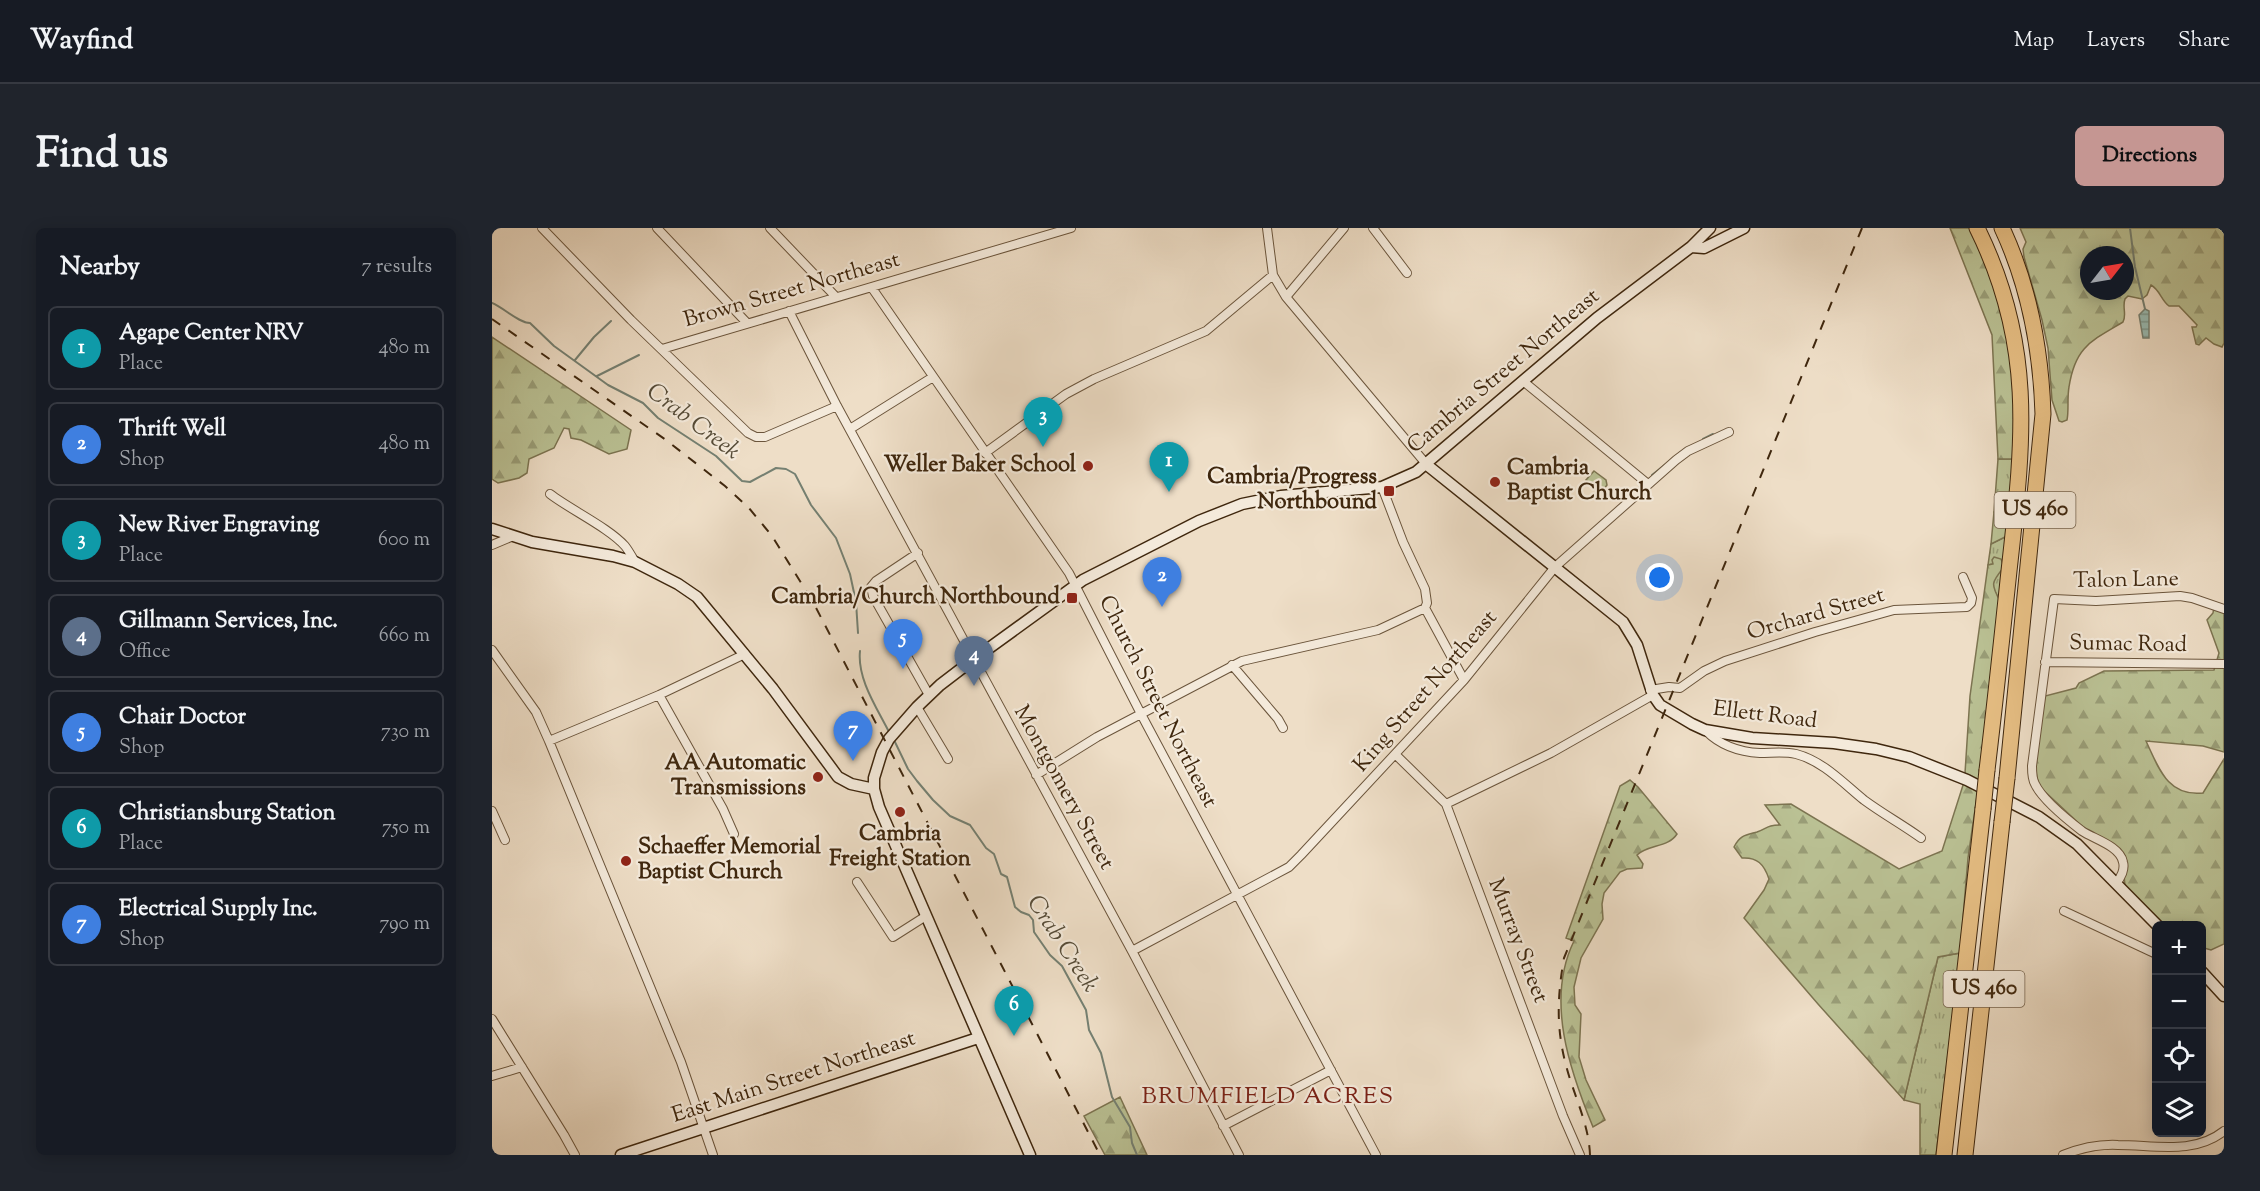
<!DOCTYPE html>
<html lang="en">
<head>
<meta charset="utf-8">
<style>
	:root { --surface:#171b24; --page:#20242c; --text:#f1f3f6; --muted:#9ea1a6; --line:#363941; --accent:#c59692 }
	body { margin:0; font-family:"Sorts Mill Goudy",serif; background:var(--page); color:var(--text) }
	.controls { position:absolute; right:18px; bottom:18px; display:grid; overflow:hidden; border-radius:9px; box-shadow:0 3px 15px #0003 }
	.controls button { width:54px; height:54px; display:grid; place-items:center; padding:0; border:0; border-bottom:2px solid var(--line); background:var(--surface); color:var(--text); font:30px sans-serif }
	.compass { position:absolute; left:1588px; top:18px; width:54px; height:54px; border-radius:50%; background:var(--surface); box-shadow:0 3px 15px #0003; rotate:59deg }
	.you { position:absolute; left:1168px; top:350px; width:21px; height:21px; margin:-15px; border:4px solid #fff; border-radius:50%; background:#1a73e8; box-shadow:0 0 0 9px #1a73e833 }
	.badge { display:grid; place-items:center; width:39px; height:39px; border-radius:50%; background:var(--accent); color:#fff; font-size:20px; font-weight:700 }
	.pin { position:absolute; translate:-50% -50px; filter:drop-shadow(0 2px 3px #0008) }
	.pin::after { content:''; position:absolute; top:32px; width:21px; height:18px; background:inherit; clip-path:polygon(0 0,100% 0,50% 100%) }
	.list { margin:0; padding:0; list-style:none }
	h2 { display:flex; justify-content:space-between; align-items:center; height:78px; margin:0; padding:0 24px; font-size:26px }
	h2 small { font-size:20px; font-weight:400; color:var(--muted) }
	.list li { display:grid; grid-template-columns:39px 1fr auto; gap:18px; align-items:center; box-sizing:border-box; height:84px; margin:0 12px 12px; padding:0 12px; border:2px solid var(--line); border-radius:9px }
	.list b { display:block; font-size:22px; white-space:nowrap }
	.list p { margin:0; font-size:20px; white-space:nowrap; color:var(--muted) }
	.list em { font-size:20px; font-style:normal; color:var(--muted) }
	.icon { flex:none; width:33px; height:33px; fill:none; stroke:currentColor; stroke-width:2; stroke-linecap:round; stroke-linejoin:round }
	.map { position:relative; flex:none; width:1732px; height:927px; overflow:hidden; border-radius:9px }
	header { display:flex; align-items:center; gap:36px; box-sizing:border-box; height:84px; padding:0 30px; background:var(--surface); border-bottom:2px solid var(--line) }
	header strong { font-size:28px }
	nav { display:flex; gap:33px; margin-inline-start:auto; font-size:21px }
	.intro { display:flex; align-items:center; justify-content:space-between; box-sizing:border-box; height:144px; padding:0 36px }
	h1 { margin:0; font-size:42px }
	.button { padding:15px 27px; border-radius:9px; background:var(--accent); color:#111; font-size:21px; font-weight:700 }
	main { display:flex; gap:36px; padding:0 36px }
	aside { flex:1; background:var(--surface); border-radius:9px; box-shadow:0 3px 15px #0003 }
	.map>svg:first-child { display:block }
	.grass { fill:url(#grass-tufts); stroke:#7c7451; stroke-width:1.5 }
	.forest { fill:url(#forest-firs); stroke:#7c7451; stroke-width:1.5; fill-rule:evenodd }
	.park { fill:url(#park-crowns); stroke:#7c7451; stroke-width:1.5 }
	.water { fill:url(#water-rules); stroke:#758072; stroke-width:1.5 }
	.lines { fill:none; stroke-linecap:round; stroke-linejoin:round }
	.stream { stroke:#758072; stroke-width:2 }
	.street-casing { stroke:#6b553c; stroke-width:10 }
	.secondary-casing { stroke:#3f270e; stroke-width:13 }
	.highway-casing { stroke:#3f270e; stroke-width:17 }
	.street { stroke:#f4eadb; stroke-width:8 }
	.secondary { stroke:#f4eadb; stroke-width:10 }
	.highway { stroke:#e7bf84; stroke-width:15 }
	.rail { stroke:#3f270e; stroke-width:2; stroke-dasharray:10 10; stroke-linecap:butt }
	.highway-bridge-casing { stroke:#3f270e; stroke-width:17; stroke-linecap:butt }
	.highway-bridge { stroke:#e7bf84; stroke-width:15 }
	.poi-dot { fill:#8f2418; stroke:#f4eadb; stroke-width:2 }
	.labels { text-anchor:middle; dominant-baseline:central; stroke-width:4.5; stroke-linejoin:round; paint-order:stroke }
	.shield { fill:#f4eadb; stroke:#75624c; stroke-width:1.5 }
	.shield-label { font-size:21px; font-weight:bold; fill:#3f270e }
	.street-label { font-size:22px; fill:#3f270e; stroke:#f4eadb }
	.poi-label { font-size:22px; font-weight:bold; fill:#3f270e; stroke:#f4eadb; text-anchor:end }
	.water-label { font-size:24px; font-style:italic; fill:#564c38; stroke:#f4eadb }
	.neighbourhood-label { font-size:24px; letter-spacing:1.5px; fill:#7a1f14; stroke:#f4eadb }
</style>
</head>
<body>
<header>
<strong>Wayfind</strong>
<nav><a>Map</a><a>Layers</a><a>Share</a></nav>
</header>
<div class="intro"><h1>Find us</h1><a class="button">Directions</a></div>
<main>
<aside>
<h2>Nearby<small>7 results</small></h2>
<ul class="list">
<li><span class="badge" style="background:#0f9aa8">1</span><div><b>Agape Center NRV</b><p>Place</p></div><em>480 m</em></li>
<li><span class="badge" style="background:#3f7fe0">2</span><div><b>Thrift Well</b><p>Shop</p></div><em>480 m</em></li>
<li><span class="badge" style="background:#0f9aa8">3</span><div><b>New River Engraving</b><p>Place</p></div><em>600 m</em></li>
<li><span class="badge" style="background:#5c6f8a">4</span><div><b>Gillmann Services, Inc.</b><p>Office</p></div><em>660 m</em></li>
<li><span class="badge" style="background:#3f7fe0">5</span><div><b>Chair Doctor</b><p>Shop</p></div><em>730 m</em></li>
<li><span class="badge" style="background:#0f9aa8">6</span><div><b>Christiansburg Station</b><p>Place</p></div><em>750 m</em></li>
<li><span class="badge" style="background:#3f7fe0">7</span><div><b>Electrical Supply Inc.</b><p>Shop</p></div><em>790 m</em></li>
</ul>
</aside>
<div class="map">
<svg width="1732" height="927" viewBox="0 0 1732 927">
	<defs>
		<pattern id="grass-tufts" width="24" height="20" patternUnits="userSpaceOnUse" patternTransform="scale(1.5)"><rect width="24" height="20" fill="#bac194"/><path d="M3 7l-1-3M5 7V3M7 7l1-3M15 17l-1-3M17 17v-4M19 17l1-3" fill="none" stroke="#999d77"/></pattern>
		<pattern id="forest-firs" width="22" height="20" patternUnits="userSpaceOnUse" patternTransform="scale(1.5)"><rect width="22" height="20" fill="#bac194"/><path d="M5 1l3.5 6h-7zM16 11l3.5 6h-7z" fill="#999d77"/></pattern>
		<pattern id="park-crowns" width="20" height="18" patternUnits="userSpaceOnUse" patternTransform="scale(1.5)"><rect width="20" height="18" fill="#bac194"/><path d="M2 6a3 3 0 1 1 6 0M12 15a3 3 0 1 1 6 0" fill="none" stroke="#999d77"/></pattern>
		<pattern id="water-rules" width="6" height="5" patternUnits="userSpaceOnUse" patternTransform="scale(1.5)"><rect width="6" height="5" fill="#99bcb4"/><path d="M0 2.5h6" fill="none" stroke="#7e9991"/></pattern>
	</defs>
	<rect width="100%" height="100%" fill="#eedec7"/>
	<filter id="stains"><feTurbulence type="fractalNoise" baseFrequency=".00333" numOctaves="4"/><feColorMatrix values="0 0 0 0 .2 0 0 0 0 .09 0 0 0 0 .02 0 0 0 .5 -.17"/></filter>
	<radialGradient id="worn" r=".72"><stop offset=".6" stop-color="#630" stop-opacity="0"/><stop offset="1" stop-color="#630" stop-opacity=".3"/></radialGradient>
	<path class="grass" d="M1506,231H1523L1518,272L1502,284Z
		M1515,308L1508,373L1501,360V336L1496,337L1499,316Z
		M1468,725L1444,927H1428V876L1412,872L1446,729Z"/>
	<path class="forest" d="M1458,0H1478C1500,43 1516,94 1521,143C1524,172 1522,202 1523,231H1506L1500,107Z
		M1528,0H1732V115L1730,119L1722,116L1714,110L1707,117L1704,116L1700,99H1704L1705,97L1687,78H1677C1669,72 1668,62 1659,57L1655,67L1650,71L1636,68L1633,71C1630,79 1635,87 1631,94C1599,113 1583,119 1577,159C1575,170 1577,182 1575,192L1570,194L1567,193L1560,172L1556,120L1550,92L1532,29L1531,21L1534,14ZM1597,27H1633V63H1597Z
		M0,109L139,202L135,221L117,226L89,212L79,210L77,201L72,200L62,220L37,231L35,245L27,250L6,255L0,251Z
		M1518,272L1515,308L1499,316L1502,284Z
		M1502,329L1509,331L1512,339C1500,354 1498,355 1508,373L1487,552L1473,545L1478,468L1496,337L1501,336L1500,332Z
		M1722,379L1732,382V524L1711,518L1654,513C1667,541 1676,569 1711,565L1732,531V716L1719,722L1712,720L1710,732V698L1671,697L1633,658L1632,647L1635,636L1633,628L1593,601L1549,560C1536,539 1549,492 1553,468L1584,460L1587,455L1612,443L1722,442L1727,425L1715,392L1721,385Z
		M1138,552L1146,559L1185,606C1176,620 1156,616 1145,627L1151,636L1150,640L1135,641L1128,644L1112,665L1110,676L1111,691L1089,730L1082,759L1083,777L1089,786L1087,829L1094,852L1113,892L1101,899C1078,843 1053,772 1082,713L1074,710L1128,558Z
		M1472,554L1486,561L1476,630L1468,725L1446,729L1412,872L1326,776L1252,690L1272,662L1277,651C1272,636 1265,629 1250,630L1242,619C1248,607 1254,607 1265,604C1276,600 1275,597 1288,597L1273,577L1299,576L1407,641L1450,623Z
		M628,869L655,927H613L592,888Z"/>
	<path class="park" d="M1102,243L1114,252L1115,257L1111,262H1106L1094,252Z"/>
	<path class="water" d="M1653,81L1657,83V110H1651L1647,87Z"/>
	<g class="lines">
		<path class="stream" d="M1638,0L1643,39L1653,81
			M0,75C12,80 27,95 38,95L62,118L116,157L151,175L166,190L224,228L250,253L258,254L284,240L294,241L303,246L319,277L344,310L358,346L364,374L366,405
			M83,132L102,109L119,93
			M105,148L147,127
			M1211,211L1221,206
			M1160,247L1193,221
			M368,423C365,451 385,480 397,504
			M402,512L416,541L425,553L441,572L458,588L478,597L494,620L502,626L509,646L515,649L523,679L529,684L537,687L541,692L542,704L558,727L570,738L594,782L597,802L609,825L620,869L638,899L640,915L645,927"/>
		<g class="street-casing">
			<path id="street" d="M50,0L139,92L256,205L264,209H273L345,178
				M165,0L255,95
				M278,0L344,69
				M775,0L781,47L794,69L935,237
				M881,0L915,45
				M380,60L577,345L649,486L884,927
				M794,69L852,0
				M297,83L345,178L640,723L747,927
				M170,121L579,0
				M1031,153L1156,256
				M358,201L441,149
				M493,225L574,166L602,151L714,103L781,47
				M890,259L911,314L933,361L935,375L933,380L972,452
				M58,266C79,282 117,300 133,318C137,323 140,329 143,334
				M0,317L19,309
				M426,325L384,353L379,359L381,368L437,467
				M0,422L44,484L57,513L189,834L221,927
				M1553,434L1732,436
				M740,437L786,491L791,500
				M1158,462L1177,459L1188,460L1212,443L1233,433L1323,404L1402,382L1475,379L1479,375L1480,370L1471,349
				M167,467L231,581L242,606
				M425,479L456,531
				M1214,503C1228,517 1248,524 1268,525C1280,525 1292,523 1304,526C1331,533 1351,555 1372,572C1391,586 1411,597 1429,610
				M57,513L167,467L253,426
				M904,527L954,576L1071,888L1088,927
				M544,547L605,509L750,433L886,402L933,380
				M954,576L1059,525L1161,467
				M0,583L13,612
				M365,654L401,709L434,688
				M1624,655C1629,650 1633,641 1631,634C1628,618 1602,611 1590,603C1577,593 1550,571 1543,556C1540,551 1540,544 1540,538L1562,371L1604,373L1688,368L1700,370L1732,381
				M1572,683L1664,726
				M640,723L797,639L809,627L972,452L1063,339L1184,232L1196,223L1237,204
				M0,791L72,907L83,927
				M0,848L30,839
				M731,898L839,842
				M1571,927C1589,920 1607,916 1626,917C1663,917 1702,927 1732,903"/>
		</g>
		<g class="secondary-casing">
			<path id="secondary" d="M1199,19L1212,20L1252,0
				M935,237L1131,394L1145,417L1161,467L1168,477L1200,496L1213,502L1260,510L1342,515L1384,521L1417,529L1475,552L1547,589L1585,616L1666,698
				M0,301L40,314L121,328L143,334L186,356L205,369L281,461L346,549L359,556L382,561
				M1710,744L1732,768
				M129,927L486,810
				M538,927L387,579L382,561V550L390,524L397,511L425,479L448,457L482,431L591,352L707,293L750,276L789,268L890,259L924,244L1105,90L1199,19L1218,0"/>
		</g>
		<g class="highway-casing">
			<path id="highway" d="M1485,0C1544,119 1531,216 1517,343C1510,409 1503,476 1495,542
				M1510,0C1537,58 1549,123 1551,186L1515,550
				M1452,927L1491,581
				M1473,927L1510,594"/>
		</g>
		<use href="#street" class="street"/>
		<use href="#secondary" class="secondary"/>
		<use href="#highway" class="highway"/>
		<path class="rail" d="M0,91L174,212L233,258L257,280L280,308L321,374L608,927
			M1098,927C1097,897 1083,870 1075,841C1064,802 1065,770 1072,730L1370,0"/>
		<g class="highway-bridge-casing">
			<path id="highway-bridge" d="M1491,581L1495,542
				M1510,594L1515,550"/>
		</g>
		<use href="#highway-bridge" class="highway-bridge"/>
	</g>
	<g class="poi-dot">
		<circle cx="596" cy="238" r="6"/>
		<circle cx="1003" cy="254" r="6"/>
		<rect x="891" y="257" width="12" height="12" rx="3"/>
		<rect x="574" y="364" width="12" height="12" rx="3"/>
		<circle cx="326" cy="549" r="6"/>
		<circle cx="408" cy="584" r="6"/>
		<circle cx="134" cy="633" r="6"/>
	</g>
	<g class="labels">
		<g class="shield">
			<rect x="1502.5" y="264" width="81" height="36" rx="4.5"/>
			<rect x="1451.5" y="743" width="81" height="36" rx="4.5"/>
		</g>
		<g class="shield-label">
			<text x="1543" y="282">US 460</text>
			<text x="1492" y="761">US 460</text>
		</g>
		<g class="street-label">
			<text transform="translate(300 63) rotate(-16)">Brown Street Northeast</text>
			<text transform="translate(1012 144) rotate(-40)">Cambria Street Northeast</text>
			<text transform="translate(1634 353) rotate(-1)">Talon Lane</text>
			<text transform="translate(1324 387) rotate(-16)">Orchard Street</text>
			<text transform="translate(1636 417) rotate(1)">Sumac Road</text>
			<text transform="translate(934 464) rotate(-49)">King Street Northeast</text>
			<text transform="translate(665 474) rotate(63)">Church Street Northeast</text>
			<text transform="translate(1273 488) rotate(7)">Ellett Road</text>
			<text transform="translate(571 560) rotate(61)">Montgomery Street</text>
			<text transform="translate(1025 713) rotate(69)">Murray Street</text>
			<text transform="translate(302 850) rotate(-18)">East Main Street Northeast</text>
		</g>
		<g class="poi-label">
			<text x="584" y="238">Weller Baker School</text>
			<text x="1015" y="241" text-anchor="start">Cambria<tspan x="1015" dy="25">Baptist Church</tspan></text>
			<text x="885" y="250">Cambria/Progress<tspan x="885" dy="25">Northbound</tspan></text>
			<text x="568" y="370">Cambria/Church Northbound</text>
			<text x="314" y="536">AA Automatic<tspan x="314" dy="25">Transmissions</tspan></text>
			<text x="408" y="607" text-anchor="middle">Cambria<tspan x="408" dy="25">Freight Station</tspan></text>
			<text x="146" y="620" text-anchor="start">Schaeffer Memorial<tspan x="146" dy="25">Baptist Church</tspan></text>
		</g>
		<g class="water-label">
			<text transform="translate(201 194) rotate(37)">Crab Creek</text>
			<text transform="translate(570 716) rotate(57)">Crab Creek</text>
		</g>
		<g class="neighbourhood-label">
			<text x="776" y="869">BRUMFIELD ACRES</text>
		</g>
	</g>
	<rect width="100%" height="100%" filter="url(#stains)"/>
	<rect width="100%" height="100%" fill="url(#worn)"/>
</svg>
<div class="controls">
<button>+</button>
<button>−</button>
<button><svg class="icon" aria-label="locate" viewBox="0 0 24 24"><circle cx="12" cy="12" r="6"/><path d="M12 2v4M12 18v4M2 12h4M18 12h4"/></svg></button>
<button><svg class="icon" aria-label="layers" viewBox="0 0 24 24"><path d="M12 4l9 5-9 5-9-5zM3 14l9 5 9-5"/></svg></button>
</div>
<svg class="compass" viewBox="-18 -18 36 36"><path d="M0-13l5 13h-10z" fill="#e53935"/><path d="M0 13l5-13h-10z" fill="#9ea1a6"/></svg>
<div class="you"></div>
<div class="pin badge" style="left:677px;top:264px;background:#0f9aa8">1</div>
<div class="pin badge" style="left:670px;top:379px;background:#3f7fe0">2</div>
<div class="pin badge" style="left:551px;top:219px;background:#0f9aa8">3</div>
<div class="pin badge" style="left:482px;top:458px;background:#5c6f8a">4</div>
<div class="pin badge" style="left:411px;top:441px;background:#3f7fe0">5</div>
<div class="pin badge" style="left:522px;top:808px;background:#0f9aa8">6</div>
<div class="pin badge" style="left:361px;top:533px;background:#3f7fe0">7</div>
</div>
</main>
</body>
</html>
